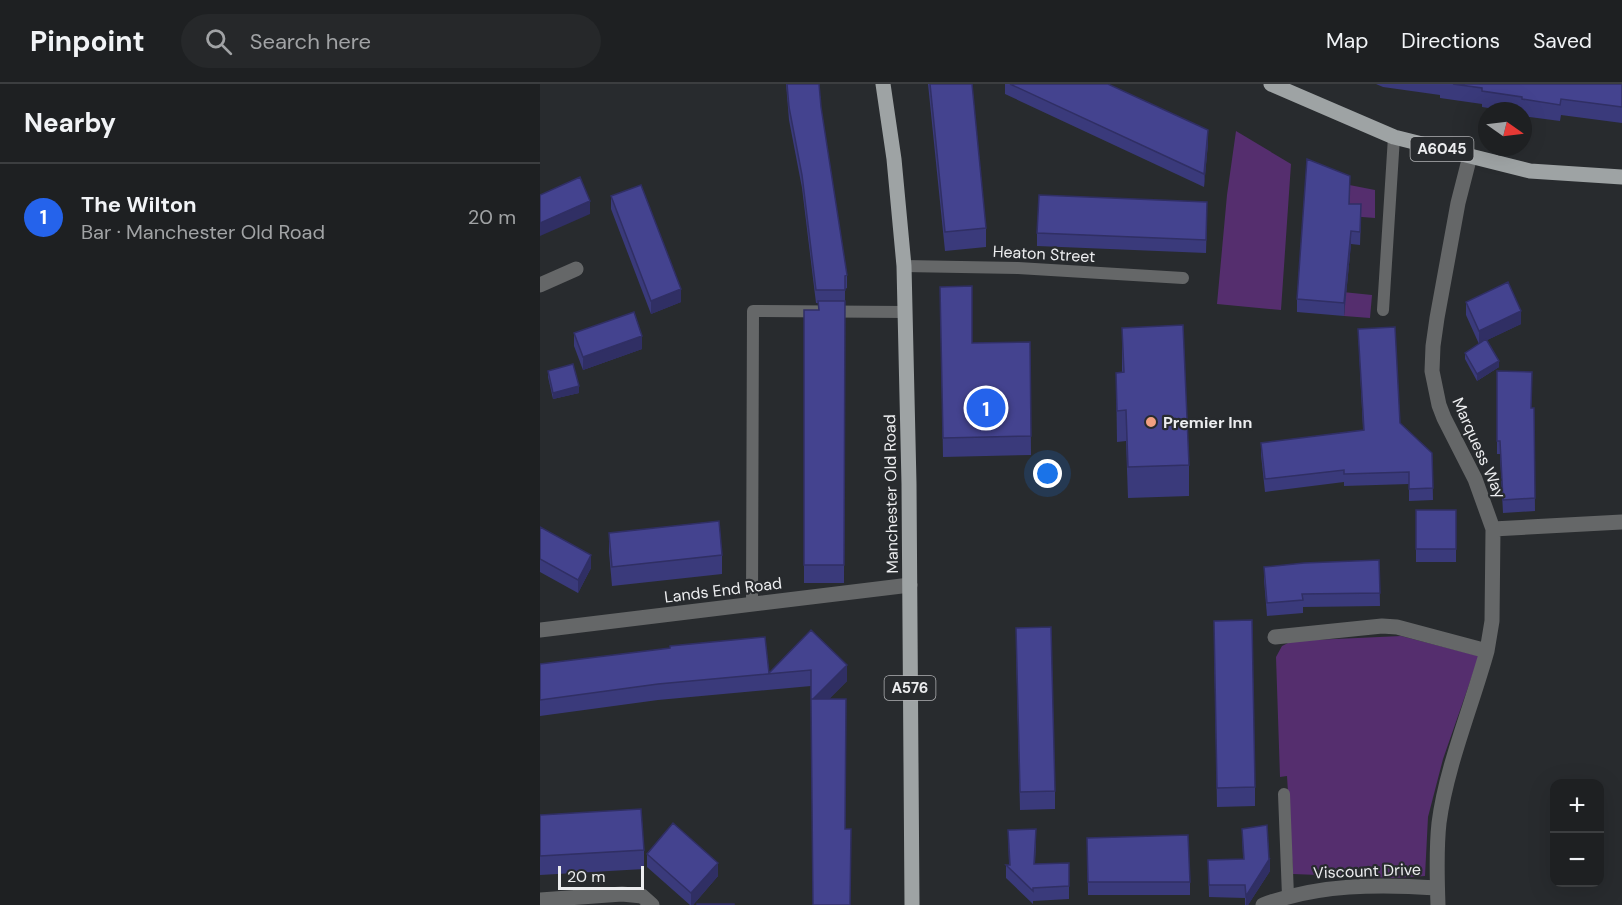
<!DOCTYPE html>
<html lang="en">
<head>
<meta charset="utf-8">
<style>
	:root { --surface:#1e2022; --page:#26282a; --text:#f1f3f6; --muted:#a1a3a5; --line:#3c3e40; --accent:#2563eb }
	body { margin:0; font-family:"DM Sans",sans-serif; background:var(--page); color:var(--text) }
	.controls { position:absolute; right:18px; bottom:18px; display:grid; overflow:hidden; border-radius:12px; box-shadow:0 6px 24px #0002 }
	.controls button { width:54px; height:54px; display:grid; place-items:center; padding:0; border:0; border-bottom:2px solid var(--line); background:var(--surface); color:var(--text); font:30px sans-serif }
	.compass { position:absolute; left:938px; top:18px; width:54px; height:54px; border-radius:50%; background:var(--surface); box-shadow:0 6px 24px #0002; rotate:104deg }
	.scale { position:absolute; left:18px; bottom:15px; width:86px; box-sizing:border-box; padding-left:6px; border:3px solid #ecedef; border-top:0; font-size:16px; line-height:21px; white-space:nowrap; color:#ecedef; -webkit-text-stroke:4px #282b2e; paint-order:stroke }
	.you { position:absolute; left:508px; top:390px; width:21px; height:21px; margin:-15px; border:4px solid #fff; border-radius:50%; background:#1a73e8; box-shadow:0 0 0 9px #1a73e833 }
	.badge { display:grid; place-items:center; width:39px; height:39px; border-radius:50%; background:var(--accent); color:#fff; font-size:20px; font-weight:700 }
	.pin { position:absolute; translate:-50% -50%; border:3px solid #fff; box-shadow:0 2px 6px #0006 }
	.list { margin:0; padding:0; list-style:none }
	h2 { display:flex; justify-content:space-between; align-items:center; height:78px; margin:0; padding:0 24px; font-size:26px }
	h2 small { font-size:20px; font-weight:400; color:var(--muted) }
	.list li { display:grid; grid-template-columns:39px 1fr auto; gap:18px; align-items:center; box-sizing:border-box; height:108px; padding:0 24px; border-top:2px solid var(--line) }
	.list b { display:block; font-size:22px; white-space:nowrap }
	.list p { margin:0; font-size:20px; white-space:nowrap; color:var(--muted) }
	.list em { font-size:20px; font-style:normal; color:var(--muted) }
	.icon { flex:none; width:33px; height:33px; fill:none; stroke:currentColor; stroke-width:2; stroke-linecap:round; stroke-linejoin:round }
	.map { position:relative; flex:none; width:1082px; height:821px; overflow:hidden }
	header { display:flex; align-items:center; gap:36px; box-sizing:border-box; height:84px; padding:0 30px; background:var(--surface); border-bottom:2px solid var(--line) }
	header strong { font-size:28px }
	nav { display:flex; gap:33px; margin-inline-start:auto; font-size:21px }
	.search { width:420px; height:54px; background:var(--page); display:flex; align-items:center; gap:15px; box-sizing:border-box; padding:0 21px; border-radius:33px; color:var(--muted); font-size:22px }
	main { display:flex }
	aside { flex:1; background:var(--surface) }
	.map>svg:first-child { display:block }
	.green { fill:#552e6e }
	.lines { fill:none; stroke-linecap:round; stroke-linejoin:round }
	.lane { stroke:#656768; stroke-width:12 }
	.street { stroke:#656768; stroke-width:15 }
	.primary { stroke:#9ea3a4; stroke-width:15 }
	.wall { fill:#3a3a7b }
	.shaded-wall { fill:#302f64 }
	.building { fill:#44438f; stroke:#302f64; stroke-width:1.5 }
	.poi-dot { fill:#f2a081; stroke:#282b2e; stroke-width:2 }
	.labels { text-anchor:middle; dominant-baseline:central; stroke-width:4.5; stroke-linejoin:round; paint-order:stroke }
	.shield { fill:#282b2e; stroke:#b1b3b5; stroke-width:1.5 }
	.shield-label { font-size:15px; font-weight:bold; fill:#ecedef }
	.street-label { font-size:16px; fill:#ecedef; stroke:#282b2e }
	.poi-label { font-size:16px; font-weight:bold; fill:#ecedef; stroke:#282b2e; text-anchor:start }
</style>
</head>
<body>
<header>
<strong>Pinpoint</strong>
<div class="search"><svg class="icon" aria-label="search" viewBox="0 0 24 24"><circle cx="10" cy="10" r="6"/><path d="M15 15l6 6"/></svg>Search here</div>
<nav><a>Map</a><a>Directions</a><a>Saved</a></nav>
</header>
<main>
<aside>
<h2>Nearby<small></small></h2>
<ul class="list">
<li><span class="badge">1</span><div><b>The Wilton</b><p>Bar · Manchester Old Road</p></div><em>20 m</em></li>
</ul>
</aside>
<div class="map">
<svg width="1082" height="821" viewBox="0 0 1082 821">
	<rect width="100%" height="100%" fill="#282b2e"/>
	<path class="green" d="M696,47L751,80L741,226L677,220L687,111Z
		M794,98L835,106V134L809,132Z
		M793,207L832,211L830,234L804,232L805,219Z
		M861,552L939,572L903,675L888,733L885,792L854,794L753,790L747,692L740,693L736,573L742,562L752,557Z"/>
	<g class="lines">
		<path class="lane" d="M364,182L478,184L643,194
			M843,226L854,53
			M212,520L213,227L365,228
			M744,710L748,812"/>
		<path class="street" d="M0,201L36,185
			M953,445L1082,438
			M0,546L370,501
			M735,553L842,542L857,543L947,567L952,537L953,445L935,395L904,334L899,321L892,287L893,262L897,234L918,119L930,72
			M0,816L82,810L102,812L112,821
			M723,821C778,800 839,800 897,804
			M898,821C897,794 896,766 899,739C906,684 932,621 947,567"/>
		<path class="primary" d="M343,0L354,75L364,182L369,400L372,821
			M731,0L854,53L990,87L1082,93"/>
	</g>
	<path class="wall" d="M246,0H279L281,23L307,191V204L305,205L304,499H264V226H278V219H276L262,104L249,36Z
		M388,0H432L446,144V163L405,167Z
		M465,0H568L668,59L664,103L465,10Z
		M836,0H1082V39L1021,31L1020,37L983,32V27H968L942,23V20L900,14V11L843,3Z
		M810,105L809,120L821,133L820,161L811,160L804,232L757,228V215Z
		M71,112L141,218L111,230L71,125Z
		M667,131L666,169L497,162V149Z
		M400,203L432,259L490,258L491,371L403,373Z
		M926,218L981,240L947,256L959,283L937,297L925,275V269L939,260L926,231Z
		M582,244L649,381V412L588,414L586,357L577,358L576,289L582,288Z
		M818,245L860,339L892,369L893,416L869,417V400L804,402V398L725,408L721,371V359L823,346Z
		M34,249L102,265L43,286L34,262Z
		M8,287L39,309L13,315L8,293Z
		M957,287L991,324H994L995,427L963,429L960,370H957Z
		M876,426H916V478H876Z
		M0,443L51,484L38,509L0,488Z
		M69,449L182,471V490L72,502L69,468Z
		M839,476L840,522L763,523V529L727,532L724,496V483Z
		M271,546L307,597L289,615L305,745L310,821L271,602L118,616L0,632V580L229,589Z
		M674,556L715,703V722L677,723Z
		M476,563L515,707V725L480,726Z
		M0,731L104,766V785L0,791Z
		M702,745L729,775L730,787L708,821H705V814L669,813L668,776L703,775Z
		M468,746L496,758L495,780L529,779V815L493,817V820L466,794V781H469Z
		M547,754L650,798V811H548Z
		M107,770L178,792L153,821H150L107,783Z"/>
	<path class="shaded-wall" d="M668,46V59L664,103V90Z
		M50,117V130L0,152V139Z
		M811,147V160L804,232V219Z
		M141,205V218L111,230V217Z
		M981,227V240L939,260V247Z
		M102,252V265L43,286V273Z
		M959,277V283L937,297V290Z
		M39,302V309L13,315V309Z
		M51,471V484L38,509V496Z
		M307,581V597L271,633V617Z
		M730,774V787L708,821H706V812Z
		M178,779V792L153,821H151V809Z"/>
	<path class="building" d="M247,0H279L281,23L307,191L305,192V206H276L262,91L249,23Z
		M390,0H432L446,144L405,148Z
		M470,0H568L668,46L664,90Z
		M913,0H1082V23L1021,15L1020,21L982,15V13L942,7V4Z
		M767,75L810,92L809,120H821L820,148L811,147L804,219L757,215Z
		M40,93L50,117L0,139V111Z
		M101,101L141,205L111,217L71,112Z
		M499,111L667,118L666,156L497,149Z
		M968,198L981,227L939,247L926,218Z
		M432,202V259L490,258L491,352L403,354L400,203Z
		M278,217H305L304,481H264V226H279Z
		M94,228L102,252L43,273L34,249Z
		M643,241L649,381L588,383L586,326L577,327L576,289L584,288L582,244Z
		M855,243L860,339L892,369L893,404L869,405V388L804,390V386L725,395L721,359L824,346L818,245Z
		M946,255L959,277L937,290L925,269Z
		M33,280L39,302L13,309L8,287Z
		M957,287L992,288L991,324H994L995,414L963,416L960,357H957Z
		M876,426H916V465H876Z
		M179,437L182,471L72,483L69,449Z
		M0,443L51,471L38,496L0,475Z
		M839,476L840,509L762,510L763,516L727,519L724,483L764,479Z
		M712,536L715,703L677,704L674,537Z
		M511,543L515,707L480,708L476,544Z
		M271,546L307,581L273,615H271V586L118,600L0,616V580L130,564V562L225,553L229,589Z
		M271,615H306L305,745H311L310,821H273Z
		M101,725L104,766L0,772V731Z
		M133,739L178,779L151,809L107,770Z
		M727,741L729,775L730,774L706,812L705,801H669L668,776L704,775L702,745Z
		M496,745L494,780L529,779V802L493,804V807L466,781H470L468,746Z
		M648,751L650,798H548L547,754Z
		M157,820H194V821H157Z"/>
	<circle class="poi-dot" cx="611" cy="338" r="6"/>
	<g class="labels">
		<g class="shield">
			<rect x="870.5" y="53" width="63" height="24" rx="4.5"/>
			<rect x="344.5" y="592" width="51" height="24" rx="4.5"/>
		</g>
		<g class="shield-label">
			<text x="902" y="65">A6045</text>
			<text x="370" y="604">A576</text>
		</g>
		<g class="street-label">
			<text transform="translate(504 170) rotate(3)">Heaton Street</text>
			<text transform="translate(939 364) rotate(66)">Marquess Way</text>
			<text transform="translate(351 410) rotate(-91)">Manchester Old Road</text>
			<text transform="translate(183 506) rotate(-7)">Lands End Road</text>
			<text transform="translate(827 787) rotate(-2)">Viscount Drive</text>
		</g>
		<g class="poi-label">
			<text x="623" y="338">Premier Inn</text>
		</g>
	</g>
</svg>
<div class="controls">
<button>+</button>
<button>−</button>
</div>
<svg class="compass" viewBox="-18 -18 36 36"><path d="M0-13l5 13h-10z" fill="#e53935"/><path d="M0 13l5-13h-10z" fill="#a1a3a5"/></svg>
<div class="scale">20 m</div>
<div class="you"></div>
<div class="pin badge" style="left:446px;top:324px">1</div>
</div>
</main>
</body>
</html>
